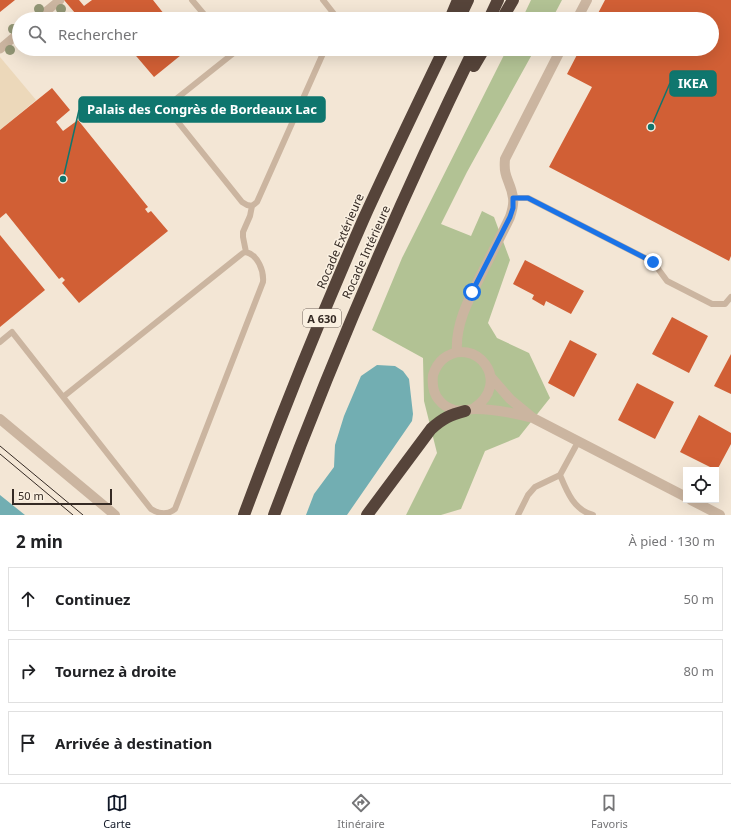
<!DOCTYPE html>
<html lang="fr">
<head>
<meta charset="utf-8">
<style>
	:root { --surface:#fff; --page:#f2f2f2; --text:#202124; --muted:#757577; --line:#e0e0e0; --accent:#111827 }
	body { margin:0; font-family:"Noto Sans",sans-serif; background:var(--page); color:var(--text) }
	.controls { position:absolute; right:12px; bottom:12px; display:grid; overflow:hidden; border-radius:0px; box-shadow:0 4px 16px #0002 }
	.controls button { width:36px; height:36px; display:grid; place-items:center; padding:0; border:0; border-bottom:1px solid var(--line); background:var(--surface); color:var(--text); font:20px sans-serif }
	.scale { position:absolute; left:12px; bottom:10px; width:100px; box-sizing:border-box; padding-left:4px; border:2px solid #352a24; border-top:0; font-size:11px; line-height:14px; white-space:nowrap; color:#352a24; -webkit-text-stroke:3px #faf0e1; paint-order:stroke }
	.stop { position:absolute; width:12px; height:12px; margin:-9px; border:3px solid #1a73e8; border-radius:50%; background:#fff }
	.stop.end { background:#1a73e8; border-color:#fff; box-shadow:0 1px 4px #0008 }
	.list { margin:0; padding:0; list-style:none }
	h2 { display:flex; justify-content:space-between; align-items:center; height:52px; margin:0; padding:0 16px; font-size:17px }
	h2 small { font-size:13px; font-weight:400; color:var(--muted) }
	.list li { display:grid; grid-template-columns:26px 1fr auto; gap:12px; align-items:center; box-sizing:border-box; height:64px; margin:0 8px 8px; padding:0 8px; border:1px solid var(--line); border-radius:0px }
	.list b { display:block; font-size:15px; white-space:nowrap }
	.list em { font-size:13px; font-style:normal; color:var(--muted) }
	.icon { flex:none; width:22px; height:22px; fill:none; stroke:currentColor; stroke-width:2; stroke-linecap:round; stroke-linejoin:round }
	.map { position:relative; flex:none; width:731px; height:515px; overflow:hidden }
	.search { position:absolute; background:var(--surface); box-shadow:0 4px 16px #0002; left:12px; right:12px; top:12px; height:44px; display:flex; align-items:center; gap:10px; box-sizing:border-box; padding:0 14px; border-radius:22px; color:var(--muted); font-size:15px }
	.sheet { height:268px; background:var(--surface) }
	nav { display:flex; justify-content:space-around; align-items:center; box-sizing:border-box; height:56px; border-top:1px solid var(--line); background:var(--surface); font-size:11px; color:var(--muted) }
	nav a { display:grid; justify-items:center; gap:2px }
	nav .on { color:var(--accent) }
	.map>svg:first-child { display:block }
	.green { fill:#b2c294 }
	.plaza { fill:#ecd8ba }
	.water { fill:#72aeb2 }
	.building { fill:#d15f35 }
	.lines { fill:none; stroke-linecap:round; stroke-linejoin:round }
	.service { stroke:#cbb5a0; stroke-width:6 }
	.pedestrian { stroke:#cbb5a0; stroke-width:9 }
	.minor { stroke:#cbb5a0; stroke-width:10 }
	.tertiary { stroke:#cbb5a0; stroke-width:10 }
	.motorway { stroke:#56443a; stroke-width:12 }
	.tram { stroke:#352a24; stroke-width:1 }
	.tree { fill:#929675 }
	.route { stroke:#1a73e8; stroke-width:5 }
	.labels { text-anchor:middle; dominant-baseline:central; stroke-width:3; stroke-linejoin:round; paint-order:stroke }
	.shield { fill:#faf0e1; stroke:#70655d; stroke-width:1 }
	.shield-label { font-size:11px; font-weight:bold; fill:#352a24 }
	.street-label { font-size:12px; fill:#352a24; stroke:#faf0e1 }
	.leader { fill:none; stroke:#0f766e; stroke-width:1.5 }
	.callout-dot { fill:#0f766e; stroke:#faf0e1; stroke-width:1.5 }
	.callout { fill:#0f766e; stroke:#0f766e; stroke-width:1.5 }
	.callout-label { font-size:13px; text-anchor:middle; font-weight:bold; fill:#fff }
</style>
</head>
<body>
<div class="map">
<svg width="731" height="515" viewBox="0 0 731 515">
	<rect width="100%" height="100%" fill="#f3e6d5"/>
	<path class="green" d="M531,0H562L552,19H522Z
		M507,49H535L467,172L441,224L471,236L482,211L494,217L510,260L488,323L497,338L529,353L550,398L519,437L485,451L461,509L441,515H406L437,453L424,401L423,358L372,330L402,258Z"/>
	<path class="plaza" d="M0,57L36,100L0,130Z"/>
	<path class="water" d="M377,365L395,366L403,371L409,379L413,414L412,421L347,515H306L314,494L334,467L335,445L344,416L361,376Z
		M0,495L25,515H0Z"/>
	<path class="building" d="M0,0H15L0,12Z
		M64,0H79L84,6L92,0H153L168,19H71L70,17L75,13Z
		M605,0H731V256L729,261L549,167L592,87L567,74L580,49H712V19H595Z
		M123,49H184L186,51L154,77L131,50L127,53Z
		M52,88L70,110L56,122L63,131L78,120L148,207L145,209L148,213L151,211L168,231L79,303L62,283L65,280L62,277L59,279L6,213L0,218V130Z
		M0,235L45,290L0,327Z
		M525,260L584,291L571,314L546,301L544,306L532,299L534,295L513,284Z
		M672,317L708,336L689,373L652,354Z
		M570,340L597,354L574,397L548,383Z
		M731,354V394L714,386Z
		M637,383L674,402L655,439L618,420Z
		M699,415L731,433V444L716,472V470L680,452Z"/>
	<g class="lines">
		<path class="service" d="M192,0L208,19
			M323,0L338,19
			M233,49L235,52L166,107L242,202L247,205L252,206L257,202L325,49
			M513,198H528L653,262L667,281L712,304H725L731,297
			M246,252L243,237V232L250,216L252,206
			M0,342L12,332L151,509C159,514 168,515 175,509L263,282C264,271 258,255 246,252L243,253L63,397
			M560,475C567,492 574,510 593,515
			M518,515L528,495L535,487L560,475L578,442"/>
		<path class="pedestrian" d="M37,19L60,0
			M0,49L19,33"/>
		<path class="minor" d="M577,19L587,0
			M457,352C455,322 471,295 484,269C493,251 502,234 510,217C512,211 514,204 513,198C511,181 503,179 505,159L561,49
			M490,376L510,399L533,418L686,497
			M473,409C514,382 475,334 443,359C438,363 435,369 433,375C432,384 433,393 439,400C443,405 448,408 454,410C462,412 468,409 475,409C495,409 514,413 533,418
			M691,500L720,515"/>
		<path class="tertiary" d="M0,419L115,515"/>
		<path class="motorway" d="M450,19L458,0
			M459,19L468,0
			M489,19L498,0
			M502,19L513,0
			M474,66L484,49
			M244,515C281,415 321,316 364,218C390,161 417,105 444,49
			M274,515C333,357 400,201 474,49
			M367,515L431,429C443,418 450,415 465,411"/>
		<path class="tram" d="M0,446L83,515
			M0,454L73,515"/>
	</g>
	<g class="tree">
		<circle cx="39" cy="9" r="5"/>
		<circle cx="61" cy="9" r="5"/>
		<circle cx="13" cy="29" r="5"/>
		<circle cx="10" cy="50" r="5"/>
	</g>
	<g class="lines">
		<path class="route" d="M472,292L510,217L513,208V198H528L653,262"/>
	</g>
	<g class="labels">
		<rect class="shield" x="303" y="309" width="38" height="18" rx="3"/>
		<g class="shield-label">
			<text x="322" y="318">A 630</text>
		</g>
		<g class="street-label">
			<text transform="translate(340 241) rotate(-67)">Rocade Extérieure</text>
			<text transform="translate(366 252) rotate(-66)">Rocade Intérieure</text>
		</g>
	</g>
	<path class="leader" d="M651 127L670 83M63 179L79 110"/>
	<g class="callout-dot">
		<circle cx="651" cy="127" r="4"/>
		<circle cx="63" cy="179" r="4"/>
	</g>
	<g class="callout">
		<rect x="670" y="71" width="46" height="25" rx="4"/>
		<rect x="79" y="97" width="246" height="25" rx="4"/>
	</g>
	<g class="callout-label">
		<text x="693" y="88">IKEA</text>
		<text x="202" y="114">Palais des Congrès de Bordeaux Lac</text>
	</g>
</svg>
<div class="controls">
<button><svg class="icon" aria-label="locate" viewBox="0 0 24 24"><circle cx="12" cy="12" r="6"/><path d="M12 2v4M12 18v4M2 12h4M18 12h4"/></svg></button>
</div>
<div class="scale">50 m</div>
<div class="stop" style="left:472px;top:292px"></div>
<div class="stop end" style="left:653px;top:262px"></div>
<div class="search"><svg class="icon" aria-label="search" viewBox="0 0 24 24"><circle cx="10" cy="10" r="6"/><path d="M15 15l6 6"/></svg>Rechercher</div>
</div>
<section class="sheet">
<h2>2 min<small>À pied · 130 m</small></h2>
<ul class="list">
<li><svg class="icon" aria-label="ahead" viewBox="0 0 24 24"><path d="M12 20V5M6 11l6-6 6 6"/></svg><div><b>Continuez</b></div><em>50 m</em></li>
<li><svg class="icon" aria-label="right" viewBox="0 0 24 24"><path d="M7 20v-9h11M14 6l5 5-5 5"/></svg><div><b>Tournez à droite</b></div><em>80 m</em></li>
<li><svg class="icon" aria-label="arrive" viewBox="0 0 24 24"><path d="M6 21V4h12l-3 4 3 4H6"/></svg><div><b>Arrivée à destination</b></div></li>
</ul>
</section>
<nav>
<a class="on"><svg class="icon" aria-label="map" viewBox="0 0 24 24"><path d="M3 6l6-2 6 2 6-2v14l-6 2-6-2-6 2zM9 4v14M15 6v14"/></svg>Carte</a>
<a><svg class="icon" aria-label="directions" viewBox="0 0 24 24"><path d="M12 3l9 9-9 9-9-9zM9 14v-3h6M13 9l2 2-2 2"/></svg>Itinéraire</a>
<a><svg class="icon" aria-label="saved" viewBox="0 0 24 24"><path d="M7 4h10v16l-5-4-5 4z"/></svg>Favoris</a>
</nav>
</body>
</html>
